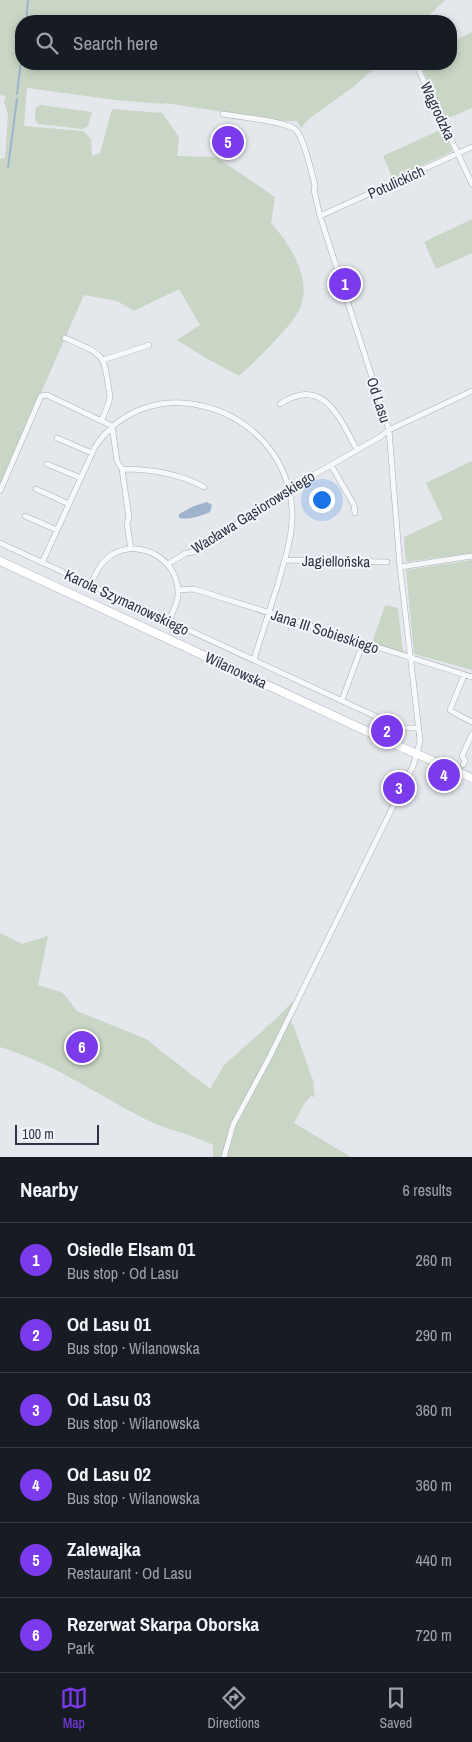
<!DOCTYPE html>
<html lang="en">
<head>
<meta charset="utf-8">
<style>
	:root { --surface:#171b24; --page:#20242c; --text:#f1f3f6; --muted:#9ea1a6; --line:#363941; --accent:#7c3aed }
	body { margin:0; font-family:"Archivo Narrow",sans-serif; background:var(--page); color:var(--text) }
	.scale { position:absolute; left:15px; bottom:12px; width:84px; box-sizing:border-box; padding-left:5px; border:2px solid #2b3445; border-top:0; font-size:14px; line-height:18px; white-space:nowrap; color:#2b3445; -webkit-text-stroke:4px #f4f6f9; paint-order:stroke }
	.you { position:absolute; left:321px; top:499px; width:18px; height:18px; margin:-12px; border:4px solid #fff; border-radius:50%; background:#1a73e8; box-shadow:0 0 0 8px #1a73e833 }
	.badge { display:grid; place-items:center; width:32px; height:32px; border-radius:50%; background:var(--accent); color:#fff; font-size:16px; font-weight:700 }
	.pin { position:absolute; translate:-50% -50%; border:2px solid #fff; box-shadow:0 1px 5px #0006 }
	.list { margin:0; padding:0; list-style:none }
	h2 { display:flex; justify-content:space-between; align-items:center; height:65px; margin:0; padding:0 20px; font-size:21px }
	h2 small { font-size:16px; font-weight:400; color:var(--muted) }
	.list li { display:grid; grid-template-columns:32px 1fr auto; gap:15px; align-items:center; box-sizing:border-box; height:75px; padding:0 20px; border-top:1px solid var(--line) }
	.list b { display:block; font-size:19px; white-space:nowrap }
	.list p { margin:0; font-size:16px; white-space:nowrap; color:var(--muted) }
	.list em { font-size:16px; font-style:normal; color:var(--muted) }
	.icon { flex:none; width:28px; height:28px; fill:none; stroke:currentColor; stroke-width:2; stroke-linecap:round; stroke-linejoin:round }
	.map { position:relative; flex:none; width:472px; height:1157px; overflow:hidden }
	.search { position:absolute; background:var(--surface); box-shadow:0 2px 8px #0003; left:15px; right:15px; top:15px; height:55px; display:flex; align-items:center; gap:12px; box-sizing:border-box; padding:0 18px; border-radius:20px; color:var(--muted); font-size:19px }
	.sheet { height:515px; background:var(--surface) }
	nav { display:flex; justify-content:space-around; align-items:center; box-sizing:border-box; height:70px; border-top:1px solid var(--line); background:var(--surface); font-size:14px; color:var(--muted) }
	nav a { display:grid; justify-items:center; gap:2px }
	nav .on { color:var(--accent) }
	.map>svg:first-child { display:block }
	.green { fill:#c9d6c5 }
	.water { fill:#9fb4cc }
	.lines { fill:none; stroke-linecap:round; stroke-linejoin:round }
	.stream { stroke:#9fb4cc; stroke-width:2 }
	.minor-casing { stroke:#a9aeb7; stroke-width:6 }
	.secondary-casing { stroke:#a9aeb7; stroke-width:9 }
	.minor { stroke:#f7f8fa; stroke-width:5 }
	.secondary { stroke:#fff; stroke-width:8 }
	.labels { text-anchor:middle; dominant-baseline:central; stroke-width:4; stroke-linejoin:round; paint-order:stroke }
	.street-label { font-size:15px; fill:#2b3445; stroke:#f4f6f9 }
</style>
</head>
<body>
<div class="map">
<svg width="472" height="1157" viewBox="0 0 472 1157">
	<rect width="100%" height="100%" fill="#e4e7ec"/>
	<path class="green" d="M0,0H445L423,21H21V64H379L352,88L310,118L301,128L297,121H285L165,103L164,104L116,100L27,88L24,126L83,131L91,139L92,156L100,153L112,109L162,113L179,137L177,156L216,157L275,197L271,223C290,244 311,277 301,306C294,325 255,361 239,376L204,357L177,340L200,325L179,289L134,311L117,301L84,295L0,486V159L5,158L8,114L4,102L6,96L0,95Z
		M472,32V108L446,119L420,64H451V42Z
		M41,105L92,112L88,126L83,129L38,124L35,120L36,107Z
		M442,129L453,151L393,179L383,156Z
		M472,219V253L436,269L424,242Z
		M472,461V553L406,562L404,537L443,519L426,483Z
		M472,560V670L414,654L406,570Z
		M385,605L398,608L403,652L372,643Z
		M0,933L22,944L48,936L38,985L63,993L77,1011L146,1039L210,1089L224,1065L278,1017L293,1001L291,1025L293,1024L312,1078L314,1081L313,1083L315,1097L311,1096L304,1104L294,1123L351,1157H213V1145C191,1134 167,1130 145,1119C97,1094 52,1063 0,1047Z"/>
	<path class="water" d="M207,502L212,505L210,512C201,516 188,520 179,518V514L194,506Z"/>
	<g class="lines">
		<path class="stream" d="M26,21L28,0
			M17,94L21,61
			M8,167L17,99"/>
		<g class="minor-casing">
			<path id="minor" d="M416,64L472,184
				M223,114C237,117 288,121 296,130C305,140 311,172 315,185L314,190L320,216L389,430L400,567L420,740L417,754L413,766L269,1058L233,1125L224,1157
				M320,216L472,147
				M65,338C106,356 103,352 110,396L109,402L102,420
				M103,360L149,345
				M280,404C324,375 340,419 357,450
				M57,438L92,453
				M47,464L81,478
				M331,465L354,505L355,513
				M122,469C151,469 178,473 204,487
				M36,489L69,504
				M0,491L41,396L47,395L112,426L117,461L122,469L129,518L127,524L131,549
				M25,516L57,530
				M0,543L401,728H419
				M285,560L387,562
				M42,563L95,447C147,368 269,403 289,490C298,524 286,555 277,587C269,611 262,635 254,659
				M168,564L186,553L194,552L308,478L380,437L389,430L472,391
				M400,567L472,556
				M90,585C96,573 101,561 113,554C143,538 180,561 178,596C177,604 172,613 169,622
				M178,590L194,589L472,677
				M464,675L450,710L453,712L472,722
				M342,700L363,643
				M463,765L465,761L462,756L472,734"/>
		</g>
		<g class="secondary-casing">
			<path id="secondary" d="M0,561L401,747L472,778"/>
		</g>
		<use href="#minor" class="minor"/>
		<use href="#secondary" class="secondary"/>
	</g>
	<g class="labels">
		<g class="street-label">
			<text transform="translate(438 111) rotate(65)">Wągrodzka</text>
			<text transform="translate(396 182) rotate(-24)">Potulickich</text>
			<text transform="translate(379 400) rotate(72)">Od Lasu</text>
			<text transform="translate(253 512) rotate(-32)">Wacława Gąsiorowskiego</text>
			<text transform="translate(336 561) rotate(1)">Jagiellońska</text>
			<text transform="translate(127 602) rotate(25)">Karola Szymanowskiego</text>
			<text transform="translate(325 631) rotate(18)">Jana III Sobieskiego</text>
			<text transform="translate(236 670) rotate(25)">Wilanowska</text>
		</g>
	</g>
</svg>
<div class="scale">100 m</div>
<div class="you"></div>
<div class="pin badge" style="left:345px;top:284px">1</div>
<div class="pin badge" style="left:387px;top:731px">2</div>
<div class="pin badge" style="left:399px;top:788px">3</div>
<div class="pin badge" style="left:444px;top:775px">4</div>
<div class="pin badge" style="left:228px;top:142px">5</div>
<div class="pin badge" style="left:82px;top:1047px">6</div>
<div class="search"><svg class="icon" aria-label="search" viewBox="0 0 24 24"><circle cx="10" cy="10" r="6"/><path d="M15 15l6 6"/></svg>Search here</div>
</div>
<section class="sheet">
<h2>Nearby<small>6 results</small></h2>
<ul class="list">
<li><span class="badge">1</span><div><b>Osiedle Elsam 01</b><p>Bus stop · Od Lasu</p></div><em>260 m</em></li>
<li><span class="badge">2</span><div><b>Od Lasu 01</b><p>Bus stop · Wilanowska</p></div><em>290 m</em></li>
<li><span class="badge">3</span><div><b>Od Lasu 03</b><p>Bus stop · Wilanowska</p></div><em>360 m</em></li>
<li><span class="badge">4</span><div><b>Od Lasu 02</b><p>Bus stop · Wilanowska</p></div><em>360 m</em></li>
<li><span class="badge">5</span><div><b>Zalewajka</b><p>Restaurant · Od Lasu</p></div><em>440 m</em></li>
<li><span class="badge">6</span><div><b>Rezerwat Skarpa Oborska</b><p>Park</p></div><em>720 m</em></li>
</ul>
</section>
<nav>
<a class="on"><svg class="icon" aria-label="map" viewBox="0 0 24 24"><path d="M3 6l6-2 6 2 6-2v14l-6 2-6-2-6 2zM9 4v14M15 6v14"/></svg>Map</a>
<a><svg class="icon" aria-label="directions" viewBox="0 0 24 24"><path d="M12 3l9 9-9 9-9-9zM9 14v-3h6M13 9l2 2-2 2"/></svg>Directions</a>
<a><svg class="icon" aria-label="saved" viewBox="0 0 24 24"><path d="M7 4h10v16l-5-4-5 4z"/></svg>Saved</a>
</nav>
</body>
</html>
